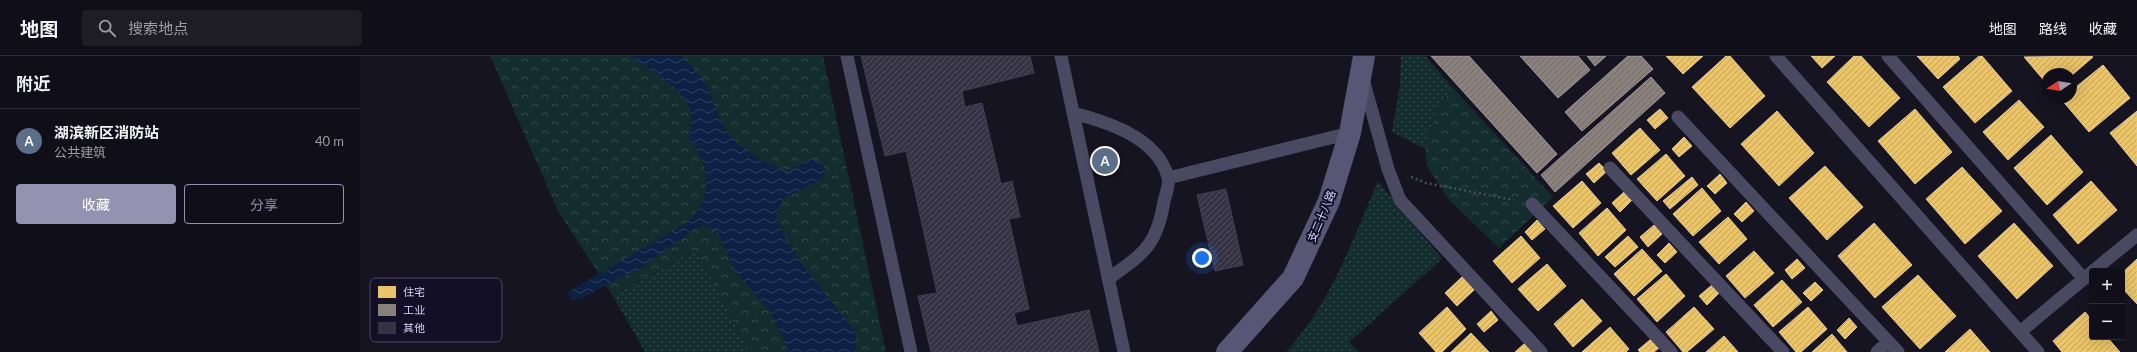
<!DOCTYPE html>
<html lang="zh">
<head>
<meta charset="utf-8">
<style>
	:root { --surface:#100f19; --page:#1e1d26; --text:#f1f3f6; --muted:#9c9ca2; --line:#302f38; --accent:#9591b1 }
	body { margin:0; font-family:Lato,"Noto Sans SC",sans-serif; background:var(--page); color:var(--text) }
	.controls { position:absolute; right:12px; bottom:12px; display:grid; overflow:hidden; border-radius:4px; box-shadow:0 4px 16px #0002 }
	.controls button { width:36px; height:36px; display:grid; place-items:center; padding:0; border:0; border-bottom:1px solid var(--line); background:var(--surface); color:var(--text); font:20px sans-serif }
	.compass { position:absolute; left:1681px; top:12px; width:36px; height:36px; border-radius:50%; background:var(--surface); box-shadow:0 4px 16px #0002; rotate:258deg }
	.you { position:absolute; left:842px; top:202px; width:14px; height:14px; margin:-10px; border:3px solid #fff; border-radius:50%; background:#1a73e8; box-shadow:0 0 0 6px #1a73e833 }
	.badge { display:grid; place-items:center; width:26px; height:26px; border-radius:50%; background:var(--accent); color:#fff; font-size:13px; font-weight:700 }
	.pin { position:absolute; translate:-50% -50%; border:2px solid #fff; box-shadow:0 1px 4px #0006 }
	.list { margin:0; padding:0; list-style:none }
	h2 { display:flex; justify-content:space-between; align-items:center; height:52px; margin:0; padding:0 16px; font-size:17px }
	h2 small { font-size:13px; font-weight:400; color:var(--muted) }
	.list li { display:grid; grid-template-columns:26px 1fr auto; gap:12px; align-items:center; box-sizing:border-box; height:64px; padding:0 16px; border-top:1px solid var(--line) }
	.list b { display:block; font-size:15px; white-space:nowrap }
	.list p { margin:0; font-size:13px; white-space:nowrap; color:var(--muted) }
	.list em { font-size:13px; font-style:normal; color:var(--muted) }
	.actions { display:flex; gap:8px; padding:12px 16px }
	.actions a { flex:1; padding:9px 0; border:1px solid var(--accent); border-radius:4px; text-align:center; font-size:14px; color:var(--accent) }
	.actions .main { background:var(--accent); color:#fff }
	.icon { flex:none; width:22px; height:22px; fill:none; stroke:currentColor; stroke-width:2; stroke-linecap:round; stroke-linejoin:round }
	.map { position:relative; flex:none; width:1777px; height:296px; overflow:hidden }
	header { display:flex; align-items:center; gap:24px; box-sizing:border-box; height:56px; padding:0 20px; background:var(--surface); border-bottom:1px solid var(--line) }
	header strong { font-size:19px }
	nav { display:flex; gap:22px; margin-inline-start:auto; font-size:14px }
	.search { width:280px; height:36px; background:var(--page); display:flex; align-items:center; gap:10px; box-sizing:border-box; padding:0 14px; border-radius:4px; color:var(--muted); font-size:15px }
	main { display:flex }
	aside { flex:1; background:var(--surface) }
	.map>svg:first-child { display:block }
	.grass { fill:url(#grass-dots) }
	.forest { fill:url(#forest-crowns) }
	.water { fill:url(#water-waves) }
	.homes { fill:url(#homes-hatch); stroke:#e4c997 }
	.industry { fill:url(#industry-hatch); stroke:#a29aa3 }
	.building { fill:url(#building-hatch); stroke:#433f54 }
	.lines { fill:none; stroke-linecap:round; stroke-linejoin:round }
	.path { stroke:#44505f; stroke-width:2.5; stroke-dasharray:2 3; stroke-linecap:butt }
	.lane { stroke:#4a4962; stroke-width:13 }
	.secondary { stroke:#575674; stroke-width:22 }
	.labels { text-anchor:middle; dominant-baseline:central; stroke-width:4; stroke-linejoin:round; paint-order:stroke }
	.street-label { font-size:11px; fill:#d9d4ff; stroke:#130f26 }
	.key { fill:#130f26; stroke:#4e4a67; stroke-width:1 }
	.key-label { font-size:11px; fill:#d9d4ff }
</style>
</head>
<body>
<header>
<strong>地图</strong>
<div class="search"><svg class="icon" aria-label="search" viewBox="0 0 24 24"><circle cx="10" cy="10" r="6"/><path d="M15 15l6 6"/></svg>搜索地点</div>
<nav><a>地图</a><a>路线</a><a>收藏</a></nav>
</header>
<main>
<aside>
<h2>附近<small></small></h2>
<ul class="list">
<li><span class="badge" style="background:#5c6f8a">A</span><div><b>湖滨新区消防站</b><p>公共建筑</p></div><em>40 m</em></li>
</ul>
<div class="actions"><a class="main">收藏</a><a>分享</a></div>
</aside>
<div class="map">
<svg width="1777" height="296" viewBox="0 0 1777 296">
	<defs>
		<pattern id="grass-dots" width="8" height="8" patternUnits="userSpaceOnUse"><rect width="8" height="8" fill="#132c2d"/><path d="M2 2h.1M6 6h.1" fill="none" stroke="#354a4c" stroke-width="1.8" stroke-linecap="round"/></pattern>
		<pattern id="forest-crowns" width="20" height="18" patternUnits="userSpaceOnUse"><rect width="20" height="18" fill="#132c2d"/><path d="M2 6a3 3 0 1 1 6 0M12 15a3 3 0 1 1 6 0" fill="none" stroke="#354a4c"/></pattern>
		<pattern id="water-waves" width="16" height="10" patternUnits="userSpaceOnUse"><rect width="16" height="10" fill="#0d2144"/><path d="M0 5q4-4 8 0t8 0" fill="none" stroke="#304060"/></pattern>
		<pattern id="homes-hatch" width="6" height="6" patternUnits="userSpaceOnUse"><rect width="6" height="6" fill="#e9c46a"/><path d="M-1 1l2-2M0 6l6-6M5 7l2-2" fill="none" stroke="#bfa362"/></pattern>
		<pattern id="industry-hatch" width="6" height="6" patternUnits="userSpaceOnUse"><rect width="6" height="6" fill="#8a817c"/><path d="M-1 1l2-2M0 6l6-6M5 7l2-2" fill="none" stroke="#706a6b"/></pattern>
		<pattern id="building-hatch" width="6" height="6" patternUnits="userSpaceOnUse"><rect width="6" height="6" fill="#343243"/><path d="M-1 1l2-2M0 6l6-6M5 7l2-2" fill="none" stroke="#514f5f"/></pattern>
	</defs>
	<rect width="100%" height="100%" fill="#161421"/>
	<path class="grass" d="M1041,0H1065L1094,33L1078,49L1065,93L1032,76L1040,28Z
		M1018,125L1082,203L989,286L999,296H926C971,247 992,185 1018,125Z
		M336,194L389,296H285L253,240Z"/>
	<path class="forest" d="M130,0H463L526,296H389L336,194L253,240L198,155Z
		M1094,33L1193,141L1139,192L1089,144L1067,110L1065,93L1078,49Z"/>
	<path class="water" d="M272,0H322C332,10 343,21 349,34C354,47 357,59 364,71C378,93 406,109 430,115L450,103L457,104L465,112L464,120L457,126L422,143C419,150 416,156 418,164C422,188 476,251 493,273L496,281V296H429L411,256L375,215L358,176L345,169L336,172L284,210L222,242L215,244L210,242L208,236L325,168C329,163 335,159 338,154C353,132 346,102 329,83C330,75 333,63 331,55C325,33 289,13 272,0Z"/>
	<path class="homes" d="M1306,0H1343L1323,18Z
		M1366,0H1370L1405,40L1370,72L1332,31Z
		M1451,0H1475L1462,12Z
		M1494,0H1501L1540,42L1509,71L1467,26Z
		M1557,0H1598L1600,3L1578,23Z
		M1619,0H1622L1652,35L1615,67L1583,31Z
		M1731,0L1733,1L1711,20V18H1687V28L1664,1Z
		M1743,9L1770,42L1729,76L1701,43L1711,42V35Z
		M1659,44L1684,71L1648,104L1623,76Z
		M1300,53L1308,62L1295,73L1287,64Z
		M1555,53L1592,96L1555,128L1518,85Z
		M1417,55L1454,97L1419,130L1381,88Z
		M1777,55V110L1750,77Z
		M1280,72L1300,94L1271,119L1252,97Z
		M1691,79L1723,116L1687,149L1654,112Z
		M1324,81L1332,90L1319,101L1312,93Z
		M1306,98L1325,120L1297,145L1277,123Z
		M1239,107L1247,115L1234,127L1226,118Z
		M1465,110L1503,151L1467,184L1429,142Z
		M1602,111L1642,155L1605,188L1566,143Z
		M1360,118L1367,127L1355,138L1347,130Z
		M1332,121L1338,129L1310,153L1303,145Z
		M1222,125L1241,147L1213,172L1193,150Z
		M1731,125L1757,154L1718,188L1693,159Z
		M1342,132L1361,155L1333,180L1313,158Z
		M1264,136L1272,144L1260,156L1252,147Z
		M1386,146L1394,155L1382,166L1374,158Z
		M1247,152L1266,174L1238,200L1219,177Z
		M1368,161L1387,183L1359,208L1339,186Z
		M1177,164L1185,173L1172,184L1165,176Z
		M1514,167L1552,209L1515,242L1478,200Z
		M1654,167L1693,210L1657,243L1618,200Z
		M1294,169L1302,178L1288,191L1280,181Z
		M1161,180L1180,202L1152,227L1133,205Z
		M1268,180L1278,191L1255,211L1245,201Z
		M1309,187L1317,196L1305,207L1297,199Z
		M1282,193L1302,215L1274,240L1254,218Z
		M1394,195L1414,217L1385,242L1366,220Z
		M1437,203L1445,212L1432,223L1425,214Z
		M1777,203V248L1762,232V217Z
		M1187,208L1206,230L1178,255L1158,233Z
		M1306,218L1325,240L1297,266L1277,243Z
		M1558,219L1596,260L1560,293L1522,251Z
		M1103,220L1115,233L1097,250L1085,237Z
		M1422,224L1442,246L1413,271L1394,249Z
		M1455,226L1463,234L1451,245L1443,237Z
		M1352,229L1359,237L1347,249L1339,240Z
		M1222,243L1242,265L1213,291L1194,268Z
		M1087,251L1106,273L1082,296H1076L1059,277Z
		M1334,251L1354,273L1327,296H1323L1306,276Z
		M1448,251L1467,273L1441,296H1436L1419,276Z
		M1131,255L1138,264L1124,276L1117,268Z
		M1725,256L1732,264V281H1747L1760,296H1702L1693,285Z
		M1489,262L1497,271L1485,283L1477,274Z
		M1250,271L1269,293L1266,296H1222Z
		M1610,273L1630,296H1585Z
		M1111,277L1129,296H1091Z
		M1472,278L1487,296H1452Z
		M1364,280L1378,296H1346Z
		M1291,283L1299,292L1294,296H1280L1278,294Z
		M1165,287L1172,296H1155Z"/>
	<path class="industry" d="M1071,0H1109L1197,98L1177,117Z
		M1160,0H1218L1230,14L1198,42Z
		M1227,0H1246L1235,10Z
		M1268,0H1281L1293,13L1222,75L1205,56Z
		M1291,21L1305,37L1195,136L1181,119Z"/>
	<path class="building" d="M501,0H670L674,17L602,35L605,51L622,47L641,128L652,125L660,161L649,163L669,253L654,257L657,270L729,254L739,296H571L558,240L577,237L546,95L525,100Z
		M866,133L883,209L855,215L837,139Z"/>
	<g class="lines">
		<path class="path" d="M1051,121L1066,127L1154,144"/>
		<path class="lane" d="M487,0L551,296
			M701,0L764,296
			M1416,0L1660,276L1732,216
			M1528,0L1724,223
			M1003,23L1028,113L1040,144L1181,296
			M713,57C747,66 797,81 808,121C810,127 806,138 804,145C797,190 783,198 748,223
			M1318,61L1538,296
			M1250,112L1423,296
			M808,122L990,77
			M1172,148L1311,296
			M1733,215L1777,179
			M1660,276L1678,296
			M1517,296L1528,286"/>
		<path class="secondary" d="M867,296L933,222L969,145L990,77L1004,0"/>
	</g>
	<g class="labels">
		<g class="street-label">
			<text transform="translate(961 160) rotate(-67)">支二十八路</text>
		</g>
	</g>
	<rect x="10" y="222" width="132" height="64" rx="6" class="key"/>
	<rect x="18" y="230" width="18" height="12" fill="#e9c46a"/>
	<rect x="18" y="248" width="18" height="12" fill="#8a817c"/>
	<rect x="18" y="266" width="18" height="12" fill="#343243"/>
	<g class="key-label">
		<text x="43" y="240">住宅</text>
		<text x="43" y="258">工业</text>
		<text x="43" y="276">其他</text>
	</g>
</svg>
<div class="controls">
<button>+</button>
<button>−</button>
</div>
<svg class="compass" viewBox="-18 -18 36 36"><path d="M0-13l5 13h-10z" fill="#e53935"/><path d="M0 13l5-13h-10z" fill="#9c9ca2"/></svg>
<div class="you"></div>
<div class="pin badge" style="left:745px;top:105px;background:#5c6f8a">A</div>
</div>
</main>
</body>
</html>
